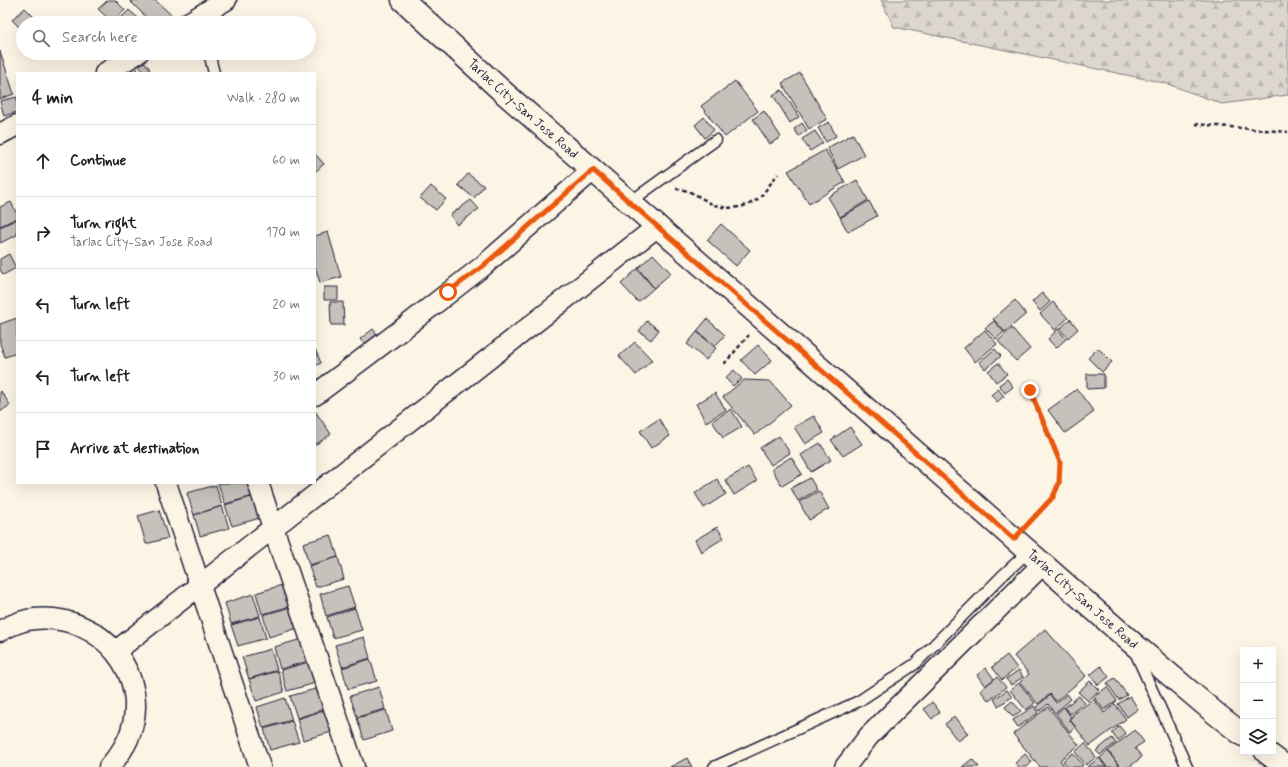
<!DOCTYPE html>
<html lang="en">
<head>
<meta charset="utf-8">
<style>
	:root { --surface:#fff; --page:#f6f6f6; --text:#202124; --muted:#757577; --line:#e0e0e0 }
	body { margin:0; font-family:Mynerve,sans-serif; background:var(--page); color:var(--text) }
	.controls { position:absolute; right:12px; bottom:12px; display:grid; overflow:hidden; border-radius:0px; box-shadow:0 4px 16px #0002 }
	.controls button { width:36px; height:36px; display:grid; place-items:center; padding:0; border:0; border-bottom:1px solid var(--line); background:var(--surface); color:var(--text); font:20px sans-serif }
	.stop { position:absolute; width:12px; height:12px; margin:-9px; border:3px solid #ea580c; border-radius:50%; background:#fff }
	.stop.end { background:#ea580c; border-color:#fff; box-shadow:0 1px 4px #0008 }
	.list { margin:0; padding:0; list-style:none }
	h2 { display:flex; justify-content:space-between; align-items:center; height:52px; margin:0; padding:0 16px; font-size:17px }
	h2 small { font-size:13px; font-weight:400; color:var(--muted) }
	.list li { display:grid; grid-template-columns:26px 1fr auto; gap:12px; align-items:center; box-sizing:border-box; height:72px; padding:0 16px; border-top:1px solid var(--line) }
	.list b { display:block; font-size:15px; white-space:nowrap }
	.list p { margin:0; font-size:13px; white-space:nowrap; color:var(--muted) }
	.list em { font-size:13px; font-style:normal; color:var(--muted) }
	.icon { flex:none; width:22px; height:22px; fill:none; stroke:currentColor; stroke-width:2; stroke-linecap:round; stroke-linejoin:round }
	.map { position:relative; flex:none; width:1288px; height:767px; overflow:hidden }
	.search { position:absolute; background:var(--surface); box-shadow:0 4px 16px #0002; left:16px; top:16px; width:300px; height:44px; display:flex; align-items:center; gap:10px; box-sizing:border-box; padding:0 14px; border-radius:22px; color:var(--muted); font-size:15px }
	.panel { position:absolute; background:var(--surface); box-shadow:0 4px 16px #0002; left:16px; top:72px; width:300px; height:412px; border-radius:0px }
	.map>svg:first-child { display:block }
	.forest { fill:url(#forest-firs); stroke:#7f7c84 }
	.building { fill:#c6c1bb; stroke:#22223b }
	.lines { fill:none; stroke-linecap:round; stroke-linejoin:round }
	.service-casing { stroke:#22223b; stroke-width:13 }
	.minor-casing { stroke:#22223b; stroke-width:23 }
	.secondary-casing { stroke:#22223b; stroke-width:25 }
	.path { stroke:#22223b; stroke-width:2.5; stroke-dasharray:4 3; stroke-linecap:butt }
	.service { stroke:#fcf5e5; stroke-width:10 }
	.minor { stroke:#fcf5e5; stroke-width:20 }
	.secondary { stroke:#fcf5e5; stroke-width:22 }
	.route { stroke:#ea580c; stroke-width:5 }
	.labels { text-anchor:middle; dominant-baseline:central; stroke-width:3.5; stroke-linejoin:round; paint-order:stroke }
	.street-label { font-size:13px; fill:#22223b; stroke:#fcf5e5 }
</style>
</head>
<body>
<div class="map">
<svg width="1288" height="767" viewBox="0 0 1288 767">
	<defs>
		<pattern id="forest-firs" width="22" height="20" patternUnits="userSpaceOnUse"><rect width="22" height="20" fill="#dcd6cc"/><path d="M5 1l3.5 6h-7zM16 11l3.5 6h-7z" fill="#bcb7b0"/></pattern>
	</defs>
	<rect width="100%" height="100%" fill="#fcf5e5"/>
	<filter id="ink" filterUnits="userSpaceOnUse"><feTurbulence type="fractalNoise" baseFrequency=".025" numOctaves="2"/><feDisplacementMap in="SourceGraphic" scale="8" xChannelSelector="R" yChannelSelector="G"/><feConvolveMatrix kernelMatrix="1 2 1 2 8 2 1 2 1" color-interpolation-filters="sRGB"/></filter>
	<g filter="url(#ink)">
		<path class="forest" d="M881,0H1288V95L1222,104L1165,83L894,27Z"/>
		<path class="building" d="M108,0H115L125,10L112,22L98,9Z
			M129,0H155L179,22L140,23L146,17Z
			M25,8L40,23H23V31L12,20Z
			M129,10L139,19L136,23H116Z
			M0,51L14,94L0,99Z
			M143,60L150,69L145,73L137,64Z
			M133,63L138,70L133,73H127L124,70Z
			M800,73L827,119L809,129L782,83Z
			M735,81L758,111L725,137L701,106Z
			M782,90L799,117L790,123L773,95Z
			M17,97V112L4,116L0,101Z
			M764,111L781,137L770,144L753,119Z
			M704,117L714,130L705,138L695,125Z
			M829,122L836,136L826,142L818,128Z
			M802,123L807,130L799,136L794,129Z
			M815,131L823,143L810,151L802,139Z
			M853,134L864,155L838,169L827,148Z
			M825,150L845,182L809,204L788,171Z
			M315,154L324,164L315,172Z
			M468,174L484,186L474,198L458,185Z
			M857,180L868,200L840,217L828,197Z
			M431,186L446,199L436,210L420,198Z
			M471,200L479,209L457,225L450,215Z
			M869,201L877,216L848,232L840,218Z
			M11,202L17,214V218L0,226V207Z
			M17,219V235L0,243V227Z
			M721,224L750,250L736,266L707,240Z
			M328,232L341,277L320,283L315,266V236Z
			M9,254L16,268L3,275L0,269V259Z
			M653,254L671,273L654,288L638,268Z
			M637,269L654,288L638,302L621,284Z
			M324,287H338V300H324Z
			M1042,293L1050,302L1040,311L1032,302Z
			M1015,300L1026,314L1005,332L993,319Z
			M330,302H343L344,325H331Z
			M1053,302L1068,318L1055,330L1040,314Z
			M17,318V353L5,357L0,344V324Z
			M707,319L725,335L715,346L697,331Z
			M1070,319L1078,329L1068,338L1060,329Z
			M647,321L659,330L651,340L639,331Z
			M994,321L1004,332L996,339L985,328Z
			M1012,328L1030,349L1016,361L998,341Z
			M373,329L380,338L367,348L360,339Z
			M1058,329L1066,339L1056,348L1048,339Z
			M985,330L997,344L975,362L964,348Z
			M697,332L716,348L706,360L687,344Z
			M635,342L652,360L636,375L619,356Z
			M758,345L772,360L755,375L741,360Z
			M1098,348L1112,362L1102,372L1088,358Z
			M315,349L321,363L315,366Z
			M995,349L1001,356L985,369L979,362Z
			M998,363L1007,374L996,382L988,371Z
			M734,370L742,379L733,386L725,378Z
			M1087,374H1104V388L1087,389Z
			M1007,379L1013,387L1005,393L999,385Z
			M744,380L770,381L791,405L755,435L723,397Z
			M998,389L1004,396L997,402L991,395Z
			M1077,389L1094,412L1065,433L1048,410Z
			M1,391L10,405L0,412V392Z
			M715,393L726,410L706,422L696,404Z
			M731,409L742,427L723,438L712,421Z
			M315,411L331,434L315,445Z
			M814,416L824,433L805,444L794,427Z
			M659,419L670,436L651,448L640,431Z
			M850,427L862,444L843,456L831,440Z
			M779,436L790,453L771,465L760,448Z
			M820,443L831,460L811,472L801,455Z
			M791,457L802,474L782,486L772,469Z
			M748,467L757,481L734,495L725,480Z
			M810,478L817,490L798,501L791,488Z
			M717,479L726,494L704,508L695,493Z
			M218,483H249L253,496L225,504Z
			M216,485L222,506L194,515L187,493Z
			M819,491L829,509L809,520L799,502Z
			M254,496L260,518L232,526L225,505Z
			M222,506L229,528L200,536L194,515Z
			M159,510L168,538L146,544L138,516Z
			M717,527L724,538L701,552L695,540Z
			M331,535L338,557L309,565L303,543Z
			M338,557L344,579L316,587L309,566Z
			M285,584L291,606L262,614L256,593Z
			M348,586L355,607L326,616L320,594Z
			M253,594L260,616L231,624L225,603Z
			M291,607L298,628L269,637L263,615Z
			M355,608L362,630L333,638L327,617Z
			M260,617L266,638L238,646L231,625Z
			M1045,629L1086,676L1056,701L1050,694L1038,704L1020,682L1029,674L1014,656Z
			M364,637L370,658L342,667L335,645Z
			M302,639L309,661L280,669L274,647Z
			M271,649L277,670L249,679L242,657Z
			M1007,655L1017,668L1002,680L992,667Z
			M370,659L377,681L348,689L342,668Z
			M309,662L316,683L287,691L281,670Z
			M1101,666L1109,677L1098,685L1090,675Z
			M986,668L994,679L985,686L977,675Z
			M1019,670L1023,677L1011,685L1006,679Z
			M278,671L284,692L256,701L249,679Z
			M997,677L1006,687L989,701L980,690Z
			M1115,678L1127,695L1119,700L1107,683Z
			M1090,681L1099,690L1088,701L1078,692Z
			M1019,683L1035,703L1026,710L1010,690Z
			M379,687L385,709L357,717L350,696Z
			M1107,687L1117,701L1104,710L1094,697Z
			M319,688L325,709L297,718L290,696Z
			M1007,690L1012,697L998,706L994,699Z
			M1067,694L1071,699L1055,713L1048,704L1040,711L1036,707L1050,695L1056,703Z
			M1079,696L1085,703L1070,714L1065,707Z
			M1130,696L1138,709L1127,717L1118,704Z
			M285,698L292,720L263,728L257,707Z
			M1094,699L1104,713L1115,704L1126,719L1090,746L1069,719L1073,716L1072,715Z
			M1012,701L1021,711L1013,717L1005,707Z
			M932,702L940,712L932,719L924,709Z
			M1034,706L1038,713L1018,727L1013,720Z
			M1048,707L1079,745L1060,760L1064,766L1062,767H1040L1013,734Z
			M1064,707L1071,717L1069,719L1076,727L1070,732L1056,714Z
			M325,710L332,732L303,740L297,719Z
			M386,710L392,731L364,740L357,718Z
			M955,716L968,734L958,741L945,724Z
			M292,721L299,742L270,750L264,729Z
			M1119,726L1126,734L1118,741L1112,733Z
			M1135,730L1144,742L1135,748L1142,757L1129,767H1120L1108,751Z
			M1112,738L1116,743L1100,755L1096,751Z
			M1085,743L1096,757L1086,765L1075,752Z
			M1108,751L1120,767H1107L1100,758Z
			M1073,753L1083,765L1081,767H1068L1063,761Z
			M1025,754L1032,762L1027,767H1019L1015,763Z
			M687,758L692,767H670Z
			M1099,758L1106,767H1087Z
			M972,759L979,767H962Z"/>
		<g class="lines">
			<g class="service-casing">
				<path id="service" d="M209,53L214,73
					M630,202L716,140
					M1135,652L1187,767
					M714,767L859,701L915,664L1003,575L1028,552"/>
			</g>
			<g class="minor-casing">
				<path id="minor" d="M188,23L226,0
					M105,73L138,53
					M0,134L17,125
					M315,395L405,327L483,266L593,170
					M166,483L260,767
					M258,483L354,767
					M0,631C11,625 22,620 34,619C100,612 155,676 128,739C123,750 117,758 109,767
					M116,651L658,226
					M845,767L869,736L1043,564"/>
			</g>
			<g class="secondary-casing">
				<g id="secondary">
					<path id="s1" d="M403,0L502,91L854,398L1130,641L1215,713L1243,735"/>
					<path d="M1266,752L1286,767"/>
				</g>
			</g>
			<path class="path" d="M1195,124L1288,132
				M676,189C689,189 699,197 710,203C725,211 749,209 761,196C767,189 772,181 778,174
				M724,364L749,335
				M1029,522L1053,497L1059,483L1060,462L1030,390"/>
			<use href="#service" class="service"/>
			<use href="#minor" class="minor"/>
			<use href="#secondary" class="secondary"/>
		</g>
	</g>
	<g class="lines" filter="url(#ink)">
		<path class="route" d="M448,292L483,266L593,170L1014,539L1053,497L1059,483L1060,462L1030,390"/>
	</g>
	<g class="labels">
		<g class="street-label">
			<text stroke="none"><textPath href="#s1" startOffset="162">Tarlac City-San Jose Road</textPath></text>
			<text stroke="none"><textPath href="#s1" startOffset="906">Tarlac City-San Jose Road</textPath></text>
		</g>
	</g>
</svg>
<div class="controls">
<button>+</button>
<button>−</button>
<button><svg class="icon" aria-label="layers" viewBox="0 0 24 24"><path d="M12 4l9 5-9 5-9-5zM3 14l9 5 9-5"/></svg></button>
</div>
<div class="stop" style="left:448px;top:292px"></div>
<div class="stop end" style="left:1030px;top:390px"></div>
<div class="search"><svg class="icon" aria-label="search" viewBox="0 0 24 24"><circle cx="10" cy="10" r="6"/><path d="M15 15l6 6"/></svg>Search here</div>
<section class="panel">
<h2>4 min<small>Walk · 280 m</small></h2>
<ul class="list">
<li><svg class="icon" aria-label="ahead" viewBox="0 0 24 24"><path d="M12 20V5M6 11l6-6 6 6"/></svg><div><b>Continue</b></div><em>60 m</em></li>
<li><svg class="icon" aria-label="right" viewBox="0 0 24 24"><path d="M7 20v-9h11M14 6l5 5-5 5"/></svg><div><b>Turn right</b><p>Tarlac City-San Jose Road</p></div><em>170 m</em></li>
<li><svg class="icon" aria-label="left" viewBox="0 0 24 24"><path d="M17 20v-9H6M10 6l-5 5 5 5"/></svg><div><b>Turn left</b></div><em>20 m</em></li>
<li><svg class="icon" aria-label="left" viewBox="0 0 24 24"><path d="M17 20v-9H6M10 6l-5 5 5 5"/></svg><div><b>Turn left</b></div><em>30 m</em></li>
<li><svg class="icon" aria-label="arrive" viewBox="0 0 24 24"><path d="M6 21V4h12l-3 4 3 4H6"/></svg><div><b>Arrive at destination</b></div></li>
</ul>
</section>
</div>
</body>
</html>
